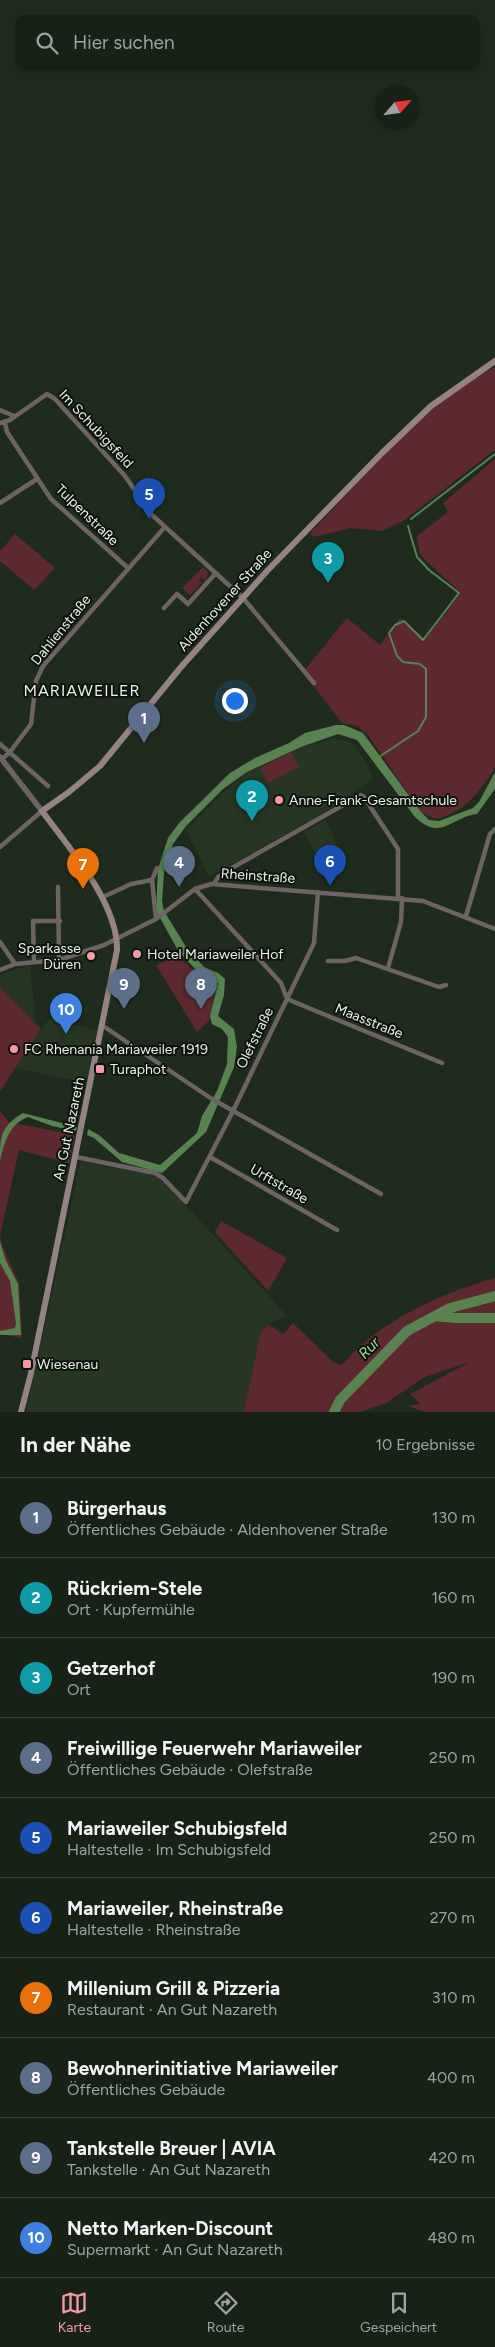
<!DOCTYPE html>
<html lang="de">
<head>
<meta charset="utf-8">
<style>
	:root { --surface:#172116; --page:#242e23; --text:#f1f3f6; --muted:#9ea3a1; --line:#363e35; --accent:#f49aa3 }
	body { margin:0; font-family:Figtree,sans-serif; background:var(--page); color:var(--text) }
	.compass { position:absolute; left:375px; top:85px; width:45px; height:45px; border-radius:50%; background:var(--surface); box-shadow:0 2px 8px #0003; rotate:62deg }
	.you { position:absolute; left:234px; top:700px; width:18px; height:18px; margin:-12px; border:4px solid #fff; border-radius:50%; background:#1a73e8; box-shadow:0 0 0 8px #1a73e833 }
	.badge { display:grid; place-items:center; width:32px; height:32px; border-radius:50%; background:var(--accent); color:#fff; font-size:16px; font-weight:700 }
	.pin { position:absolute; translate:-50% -41px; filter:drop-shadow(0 1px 2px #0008) }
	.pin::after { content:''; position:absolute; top:26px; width:18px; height:15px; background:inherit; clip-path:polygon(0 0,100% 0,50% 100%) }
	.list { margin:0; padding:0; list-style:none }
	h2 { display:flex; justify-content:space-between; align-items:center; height:65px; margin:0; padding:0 20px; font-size:21px }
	h2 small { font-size:16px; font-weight:400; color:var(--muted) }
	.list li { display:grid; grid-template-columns:32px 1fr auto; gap:15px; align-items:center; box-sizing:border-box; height:80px; padding:0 20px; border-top:1px solid var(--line) }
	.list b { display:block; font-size:19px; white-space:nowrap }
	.list p { margin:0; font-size:16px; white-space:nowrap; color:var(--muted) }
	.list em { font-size:16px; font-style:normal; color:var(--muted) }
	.icon { flex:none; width:28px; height:28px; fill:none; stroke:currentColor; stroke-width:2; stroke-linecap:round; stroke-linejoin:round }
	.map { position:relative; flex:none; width:495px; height:1412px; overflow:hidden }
	.search { position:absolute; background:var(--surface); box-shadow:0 2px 8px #0003; left:15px; right:15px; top:15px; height:55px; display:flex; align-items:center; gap:12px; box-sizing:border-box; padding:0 18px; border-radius:10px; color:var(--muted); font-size:19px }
	.sheet { height:865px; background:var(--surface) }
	nav { display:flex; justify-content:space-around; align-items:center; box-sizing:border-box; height:70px; border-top:1px solid var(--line); background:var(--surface); font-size:14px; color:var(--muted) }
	nav a { display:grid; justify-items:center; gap:2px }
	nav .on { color:var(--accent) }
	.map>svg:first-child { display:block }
	.built { fill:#263623 }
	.green { fill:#5e282f }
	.water { fill:#588351 }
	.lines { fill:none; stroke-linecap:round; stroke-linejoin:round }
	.stream { stroke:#588351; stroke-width:2 }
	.river { stroke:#588351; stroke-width:10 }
	.minor { stroke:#6e6363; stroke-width:4.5 }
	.tertiary { stroke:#6e6363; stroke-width:5.5 }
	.secondary { stroke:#958384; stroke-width:6 }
	.poi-dot { fill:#f49aa3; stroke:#0d130c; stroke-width:2 }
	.labels { text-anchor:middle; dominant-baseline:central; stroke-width:4; stroke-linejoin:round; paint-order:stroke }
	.street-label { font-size:14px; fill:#e8f0e7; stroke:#0d130c }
	.poi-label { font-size:14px; fill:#e8f0e7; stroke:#0d130c; text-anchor:start }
	.water-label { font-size:15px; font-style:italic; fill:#9fde95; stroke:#0d130c }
	.quarter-label { font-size:16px; letter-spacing:1px; fill:#e8f0e7; stroke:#0d130c }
</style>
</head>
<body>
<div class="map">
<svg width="495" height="1412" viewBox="0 0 495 1412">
	<rect width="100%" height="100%" fill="#1f2c1d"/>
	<path class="built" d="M337,739L348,741L358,748L374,778L332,808L209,877L186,830L223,793L248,772L301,747Z
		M326,820L343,858L324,869L304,832Z
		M30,965L36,1024L0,988V975Z
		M49,1019L97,1030L87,1083L15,1068Z
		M81,1161L154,1175L162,1179L287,1316L268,1324L260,1334L244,1412H26Z"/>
	<path class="green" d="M495,367V450L403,521L382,531L350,528L314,537L311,535L312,531C366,476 425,401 495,367Z
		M495,459V768C480,791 465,813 435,819L421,812L368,735L357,726L342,723L303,672L347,618L380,645L400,618L425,639L461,593L420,555L417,536L448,512L443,503Z
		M15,534L55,568L34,590L0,561V551Z
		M203,567L208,572V576L205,580L201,577L199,580L202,583L190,595L182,588Z
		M291,752L299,767L268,783L260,768Z
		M178,956L203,979L211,982L215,989L209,1021L197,1032L156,965Z
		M0,988L41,1029L0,1091Z
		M0,1111L9,1122L75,1135L69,1163L19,1150L0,1235L2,1245L19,1283L22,1338L0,1334Z
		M221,1221L287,1258L268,1291L215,1232Z
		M495,1278V1412H426L408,1406L421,1404L410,1394L470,1362L425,1377L386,1403L360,1412H244L260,1334L268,1324L283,1334L293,1323L333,1362L342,1365C380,1320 440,1294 495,1278Z"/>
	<path class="water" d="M336,725H344L363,733L421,812L429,820L439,821L473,808L479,802L495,772V789L477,814C451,817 441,842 415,817L357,740L338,734L301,747L247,772L223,789L186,826L173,844L164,872L162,901L164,911L186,947L204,967L218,973L225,979L224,995L218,1016L234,1029L237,1047L234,1067L206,1132L162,1173L122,1162L94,1138L87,1135L88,1129L99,1135L119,1153L160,1165L197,1133L202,1116L217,1091L227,1064L228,1037L222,1029L212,1024L210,1016L218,983L204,978L179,952L156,911L158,869L168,838L180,822L230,773L255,758L289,743L305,733Z
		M23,1113L77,1127L76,1131L52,1126L28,1117C9,1124 4,1143 0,1161C0,1137 0,1127 23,1113Z
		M0,1242L6,1261L18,1284L21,1335H0V1331L15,1328L16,1323L10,1281L0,1263Z"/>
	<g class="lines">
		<path class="stream" d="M411,519L495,454
			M379,757L418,731L426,717V669L420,664L403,662L397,656L389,633L395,625L404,621L423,640L459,593L429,570L417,557L408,526"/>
		<path class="river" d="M435,1316L456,1318H495
			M334,1412L340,1400L407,1331L450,1308L495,1296"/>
		<path class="minor" d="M0,410L14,416
			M0,423L10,420L47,394L55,399L125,476L151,514L243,598L314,683
			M5,423L7,432L51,499L128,568
			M0,503L37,479
			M164,608L177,594L188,604L216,573
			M0,744L48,786
			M2,759L10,752L31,724L36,681L43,666L164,528
			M0,847L42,811
			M214,884L218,877L230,869L361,795L364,797L398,849V898
			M58,887L59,960
			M318,892L314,943L287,999L442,1063
			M103,897L131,884L152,880
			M466,916L490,834L495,829
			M156,919L152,880L157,868
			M0,942L15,964
			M328,961H345L356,958L439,987L446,985
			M34,962L33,921H60
			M388,968L401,922L402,898
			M0,970L15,964L59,960L104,945L156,919L195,889L211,884L423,901L495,929
			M103,1026L212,1099L381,1194
			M76,1157L155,1173L163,1178L186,1202L233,1111L287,999L281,983L195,889
			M210,1157L337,1230"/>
		<path class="tertiary" d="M0,757L42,811"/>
		<path class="secondary" d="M21,1412L31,1373L117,950C118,903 69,848 42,811L69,792L100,766L181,667L267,571L382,453L431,406L495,361"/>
	</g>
	<g class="poi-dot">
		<circle cx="279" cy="800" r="5"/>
		<circle cx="137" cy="954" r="5"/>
		<circle cx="91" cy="956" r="5"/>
		<circle cx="14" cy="1049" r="5"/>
		<rect x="95" y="1064" width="10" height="10" rx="2.5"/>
		<rect x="22" y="1359" width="10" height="10" rx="2.5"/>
	</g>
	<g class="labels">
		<g class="street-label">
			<text transform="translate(96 429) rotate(47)">Im Schubigsfeld</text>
			<text transform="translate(87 515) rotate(44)">Tulpenstraße</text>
			<text transform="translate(225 600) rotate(-48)">Aldenhovener Straße</text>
			<text transform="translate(61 630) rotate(-51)">Dahlienstraße</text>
			<text transform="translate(258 876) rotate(4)">Rheinstraße</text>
			<text transform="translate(369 1021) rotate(22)">Maasstraße</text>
			<text transform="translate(255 1038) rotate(-64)">Olefstraße</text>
			<text transform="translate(69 1129) rotate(-78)">An Gut Nazareth</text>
			<text transform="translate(279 1184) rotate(30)">Urftstraße</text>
		</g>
		<g class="poi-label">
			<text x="289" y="800">Anne-Frank-Gesamtschule</text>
			<text x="81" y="948" text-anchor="end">Sparkasse<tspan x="81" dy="16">Düren</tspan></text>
			<text x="147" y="954">Hotel Mariaweiler Hof</text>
			<text x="24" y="1049">FC Rhenania Mariaweiler 1919</text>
			<text x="110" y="1069">Turaphot</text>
			<text x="37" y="1364">Wiesenau</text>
		</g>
		<g class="water-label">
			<text transform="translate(369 1348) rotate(-46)">Rur</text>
		</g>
		<g class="quarter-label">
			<text x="82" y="690">MARIAWEILER</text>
		</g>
	</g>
</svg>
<svg class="compass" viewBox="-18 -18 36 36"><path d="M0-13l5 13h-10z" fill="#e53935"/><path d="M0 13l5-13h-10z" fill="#9ea3a1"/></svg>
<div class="you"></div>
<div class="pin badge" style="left:144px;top:743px;background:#5c6f8a">1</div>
<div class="pin badge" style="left:252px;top:821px;background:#0f9aa8">2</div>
<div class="pin badge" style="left:328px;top:583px;background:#0f9aa8">3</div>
<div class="pin badge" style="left:179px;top:887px;background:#5c6f8a">4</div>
<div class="pin badge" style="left:149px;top:519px;background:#1a4fb4">5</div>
<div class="pin badge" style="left:330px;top:886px;background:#1a4fb4">6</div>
<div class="pin badge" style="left:83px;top:889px;background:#e8710a">7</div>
<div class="pin badge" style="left:201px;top:1009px;background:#5c6f8a">8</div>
<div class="pin badge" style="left:124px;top:1009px;background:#5c6f8a">9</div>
<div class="pin badge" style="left:66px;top:1034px;background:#3f7fe0">10</div>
<div class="search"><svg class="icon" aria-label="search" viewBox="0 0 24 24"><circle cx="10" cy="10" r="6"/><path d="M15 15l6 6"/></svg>Hier suchen</div>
</div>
<section class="sheet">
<h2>In der Nähe<small>10 Ergebnisse</small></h2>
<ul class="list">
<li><span class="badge" style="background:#5c6f8a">1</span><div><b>Bürgerhaus</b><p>Öffentliches Gebäude · Aldenhovener Straße</p></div><em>130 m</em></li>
<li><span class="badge" style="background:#0f9aa8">2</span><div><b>Rückriem-Stele</b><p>Ort · Kupfermühle</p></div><em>160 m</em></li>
<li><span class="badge" style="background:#0f9aa8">3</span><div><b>Getzerhof</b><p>Ort</p></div><em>190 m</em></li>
<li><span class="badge" style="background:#5c6f8a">4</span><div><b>Freiwillige Feuerwehr Mariaweiler</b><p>Öffentliches Gebäude · Olefstraße</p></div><em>250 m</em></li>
<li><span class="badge" style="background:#1a4fb4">5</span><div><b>Mariaweiler Schubigsfeld</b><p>Haltestelle · Im Schubigsfeld</p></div><em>250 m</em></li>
<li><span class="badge" style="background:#1a4fb4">6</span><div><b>Mariaweiler, Rheinstraße</b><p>Haltestelle · Rheinstraße</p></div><em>270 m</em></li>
<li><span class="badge" style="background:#e8710a">7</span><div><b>Millenium Grill &amp; Pizzeria</b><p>Restaurant · An Gut Nazareth</p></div><em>310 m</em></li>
<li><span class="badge" style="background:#5c6f8a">8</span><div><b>Bewohnerinitiative Mariaweiler</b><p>Öffentliches Gebäude</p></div><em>400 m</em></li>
<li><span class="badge" style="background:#5c6f8a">9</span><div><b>Tankstelle Breuer | AVIA</b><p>Tankstelle · An Gut Nazareth</p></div><em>420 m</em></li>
<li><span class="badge" style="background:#3f7fe0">10</span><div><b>Netto Marken-Discount</b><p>Supermarkt · An Gut Nazareth</p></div><em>480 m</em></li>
</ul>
</section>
<nav>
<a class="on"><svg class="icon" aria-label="map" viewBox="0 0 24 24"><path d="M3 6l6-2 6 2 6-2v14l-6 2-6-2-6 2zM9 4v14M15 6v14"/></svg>Karte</a>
<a><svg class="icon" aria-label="directions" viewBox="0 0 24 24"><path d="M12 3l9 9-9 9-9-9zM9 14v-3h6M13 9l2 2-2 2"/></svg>Route</a>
<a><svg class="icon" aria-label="saved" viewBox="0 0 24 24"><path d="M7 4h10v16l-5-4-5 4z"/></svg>Gespeichert</a>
</nav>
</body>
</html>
